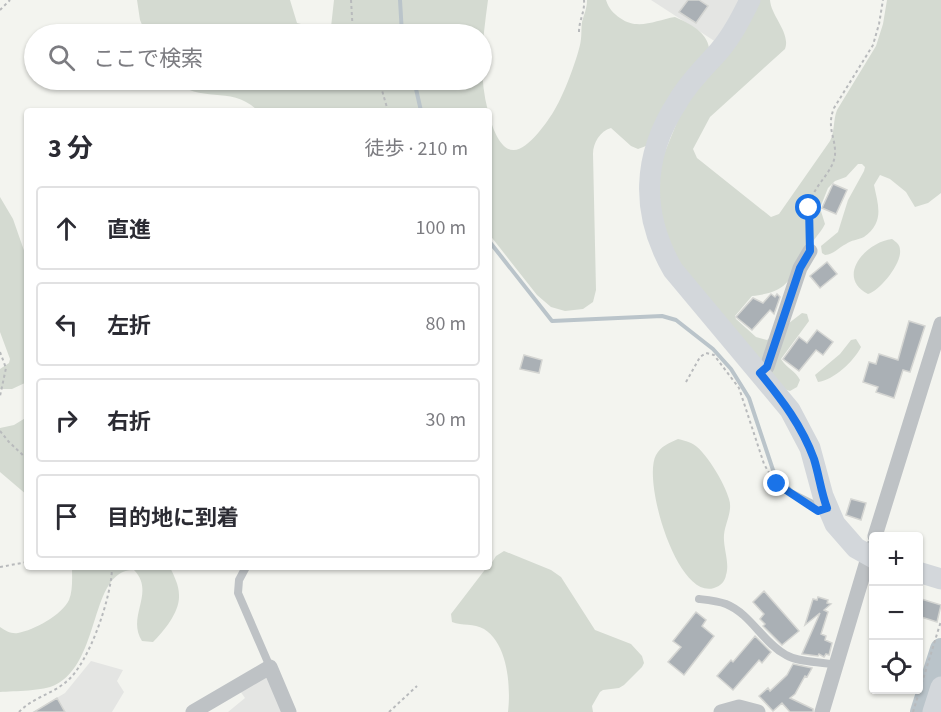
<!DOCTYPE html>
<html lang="ja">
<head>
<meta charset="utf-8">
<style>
	:root { --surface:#fff; --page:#f7f7f7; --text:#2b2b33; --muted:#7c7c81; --line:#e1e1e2 }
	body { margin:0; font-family:"Source Sans 3","Noto Sans JP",sans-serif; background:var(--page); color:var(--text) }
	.controls { position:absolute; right:18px; bottom:18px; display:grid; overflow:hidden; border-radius:6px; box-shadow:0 2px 4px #0004 }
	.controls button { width:54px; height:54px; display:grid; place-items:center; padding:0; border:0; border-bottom:2px solid var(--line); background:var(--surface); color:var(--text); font:30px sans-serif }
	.stop { position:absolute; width:18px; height:18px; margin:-14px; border:4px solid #1a73e8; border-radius:50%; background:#fff }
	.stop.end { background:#1a73e8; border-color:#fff; box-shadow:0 2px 6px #0008 }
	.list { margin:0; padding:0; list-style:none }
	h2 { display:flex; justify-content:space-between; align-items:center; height:78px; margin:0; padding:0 24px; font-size:26px }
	h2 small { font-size:20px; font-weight:400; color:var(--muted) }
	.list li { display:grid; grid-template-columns:39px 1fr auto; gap:18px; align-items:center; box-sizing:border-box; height:84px; margin:0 12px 12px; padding:0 12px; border:2px solid var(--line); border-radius:6px }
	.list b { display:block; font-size:22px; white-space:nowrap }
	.list em { font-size:20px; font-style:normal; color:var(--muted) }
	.icon { flex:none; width:33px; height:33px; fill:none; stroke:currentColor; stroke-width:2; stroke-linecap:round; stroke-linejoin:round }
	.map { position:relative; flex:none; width:941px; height:712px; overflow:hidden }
	.search { position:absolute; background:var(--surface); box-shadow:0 2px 4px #0004; left:24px; top:24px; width:468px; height:66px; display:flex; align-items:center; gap:15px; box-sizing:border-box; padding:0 21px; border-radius:33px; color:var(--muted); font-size:22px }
	.panel { position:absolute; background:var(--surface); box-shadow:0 2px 4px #0004; left:24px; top:108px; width:468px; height:462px; border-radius:6px }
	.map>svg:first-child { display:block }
	.built { fill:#e4e5e3 }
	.green { fill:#d4dad1 }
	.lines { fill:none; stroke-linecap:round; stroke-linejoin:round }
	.stream { stroke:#bac4ca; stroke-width:4 }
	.river { stroke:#bac4ca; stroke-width:22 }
	.building { fill:#aab0b5; stroke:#d4d5d2; stroke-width:1.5 }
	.path { stroke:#b8babc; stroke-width:2; stroke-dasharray:3 3; stroke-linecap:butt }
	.lane { stroke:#bec2c5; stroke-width:8 }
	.street { stroke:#bec2c5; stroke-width:15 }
	.secondary { stroke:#d3d7db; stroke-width:21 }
	.route { stroke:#1a73e8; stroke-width:8 }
</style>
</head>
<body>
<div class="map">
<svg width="941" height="712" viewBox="0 0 941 712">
	<rect width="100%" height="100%" fill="#f3f4ef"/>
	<path class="built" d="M651,0H742L716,42Z
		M91,661L123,670L117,681L124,692L112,712H33L65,693Z
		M270,674L286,712H228L245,698L240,691Z"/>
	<path class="green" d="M137,0H290L297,23L325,30L331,27L334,0H488C483,37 478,74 488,111H258C232,84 199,105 175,80H482V34H146L140,20Z
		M587,0H606C609,9 613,13 620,18C638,31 656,20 675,17C689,23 707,32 709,48L646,146L638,149L631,146L611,128C600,131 593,143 593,154L596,290L593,302L583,309L565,311L551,307L537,295L489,234V115C492,126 500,151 514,150C528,150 549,120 555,109C564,94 576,62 580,45C582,37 581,29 582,22C584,14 587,9 587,0Z
		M758,0H770C771,16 791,33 785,49L710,117L693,149L697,158L771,217L779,214L830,141C835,131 833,120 837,110L876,46L883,24L887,0H941V193L928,203L915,207L906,192L890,179L880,175L874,185C878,205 885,222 864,237C858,240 851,240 846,244C838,248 834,254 825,255L822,253L821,246L838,232L848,200L864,171L865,167L862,164H858L846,177L835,181L828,188L820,208L825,224C820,234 811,242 806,251C789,280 789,292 752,296L735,316L736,319L756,337L767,340L802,313L807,314L809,321L781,359C786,368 796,371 800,380L797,387L790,391L784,389L679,266L657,207L660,164L684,105Z
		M0,197L13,219L27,259V382L12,389H0V369L9,363L10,359L0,332Z
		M892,239C896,242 900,244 900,250C902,263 880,291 868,294C835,277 866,242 892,239Z
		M856,339L861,347C854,361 834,380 818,382L815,375L840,354L851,340Z
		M27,417V495L0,472V428L14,425Z
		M678,439C682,440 687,441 691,443C705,449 725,484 729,499C733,511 725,523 724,535C723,548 730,563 726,575C725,581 721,586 714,588C677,600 642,480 656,455C661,446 669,443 678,439Z
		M504,551L551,570L561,577L595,630L631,644L642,656L644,663L642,667L624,685L619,688L603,690L600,692L592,706L593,712H508C511,687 508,644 484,629C474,623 462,626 452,622L451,614L487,567H489L496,556Z
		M72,567H170C174,576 179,585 179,595C180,612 164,631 153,642L142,641C126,616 156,593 134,570C89,569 102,662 55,685C44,691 14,691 0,692V627C6,631 11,634 18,633C34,630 62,615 69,600C73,590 72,578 72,567Z"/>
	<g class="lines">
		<path class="stream" d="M400,0L402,34
			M414,80L421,111
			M489,241L552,321L662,316L676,320L713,349L731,369L749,398L773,470L791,491L815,503"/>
		<path class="river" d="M921,712L941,649"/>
	</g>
	<path class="building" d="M688,0H699L708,6L696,23L679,12Z
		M833,184L847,190L836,214L822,208Z
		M827,262L837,274L820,288L810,276Z
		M771,294L775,297L777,294L780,297L774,314L770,310L752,330L736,317L753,298L763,303Z
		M909,321L925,326L910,372L903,370L894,398L876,392L878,387L863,382L869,362L876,364L879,354L898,360Z
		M817,330L833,342L823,355L816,350L799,371L783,359L799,337L807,343Z
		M524,355L542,360L539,373L520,369Z
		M851,499L866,503L861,520L846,515Z
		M764,591L799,631L782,645L763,626L765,624L760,619L764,614L753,602Z
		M818,597L828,600L827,603L831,604L824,610L828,612L821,634L826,636L825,640L832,643L829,655L826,654L824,657L819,654L818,656L802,654L820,613L805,625L813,599L817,600Z
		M918,598L941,605L937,622L918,616Z
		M696,612L706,620L702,626L714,636L684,675L668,662L681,647L673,641Z
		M755,636L771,652L762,663L759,660L733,690L717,676L731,660L733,662Z
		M793,664L812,668L807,677L805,676L795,694L790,698L813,709V712H790L782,703L773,711L759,696L768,688L770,691L787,675Z
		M57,698L65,712H34Z"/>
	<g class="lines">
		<path class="path" d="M351,0L353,34
			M0,10L10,0
			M579,32C579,20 585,12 584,0
			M379,80L388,111
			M810,239C810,226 806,209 812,197C818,182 833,171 835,155C836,137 826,128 834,108L873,45L879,24L883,0
			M0,352L6,368L0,396
			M686,382L700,357L706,353L714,355L739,388L764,464L772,478L783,490L809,506
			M0,431L9,442L27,459
			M0,567L27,562
			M19,712C32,698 52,694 66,682C89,664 112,596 112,567
			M389,712L417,686
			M913,712L941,621"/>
		<path class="lane" d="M246,567L239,580L238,593L270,667
			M699,599C708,600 718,601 726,604C751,614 763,643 786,655C800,663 820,661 836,665"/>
		<path class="street" d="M760,373L767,367L800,268L810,251
			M875,536L941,324
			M193,712L270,667L289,712
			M721,712L739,707L758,712
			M822,712L871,548"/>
		<path class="secondary" d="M750,0C741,18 732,36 719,51C705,67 689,82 678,101C642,156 640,213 673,270L790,410L810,448L823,496L835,524L856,548L874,558
			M918,572L941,579
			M933,712L941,687"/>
	</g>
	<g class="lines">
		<path class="route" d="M777,484L818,511L827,508C821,492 819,475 814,459C802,426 782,400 760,373L767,367L800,268L810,251L809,208"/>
	</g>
</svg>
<div class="controls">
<button>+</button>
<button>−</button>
<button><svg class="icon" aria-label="locate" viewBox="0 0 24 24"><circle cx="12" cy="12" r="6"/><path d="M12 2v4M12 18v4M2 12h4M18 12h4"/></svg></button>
</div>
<div class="stop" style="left:809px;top:208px"></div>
<div class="stop end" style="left:777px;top:484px"></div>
<div class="search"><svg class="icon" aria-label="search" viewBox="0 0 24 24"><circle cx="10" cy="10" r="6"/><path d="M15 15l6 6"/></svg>ここで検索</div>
<section class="panel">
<h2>3 分<small>徒歩 · 210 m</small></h2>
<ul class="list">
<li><svg class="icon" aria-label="ahead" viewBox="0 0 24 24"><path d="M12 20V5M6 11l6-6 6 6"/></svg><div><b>直進</b></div><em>100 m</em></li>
<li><svg class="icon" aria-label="left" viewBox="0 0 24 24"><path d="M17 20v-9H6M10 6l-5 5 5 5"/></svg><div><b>左折</b></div><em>80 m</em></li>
<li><svg class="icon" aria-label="right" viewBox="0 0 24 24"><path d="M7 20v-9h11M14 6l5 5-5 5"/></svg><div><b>右折</b></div><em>30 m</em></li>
<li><svg class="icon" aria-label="arrive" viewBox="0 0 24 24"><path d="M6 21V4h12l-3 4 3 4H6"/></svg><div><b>目的地に到着</b></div></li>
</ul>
</section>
</div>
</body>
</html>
